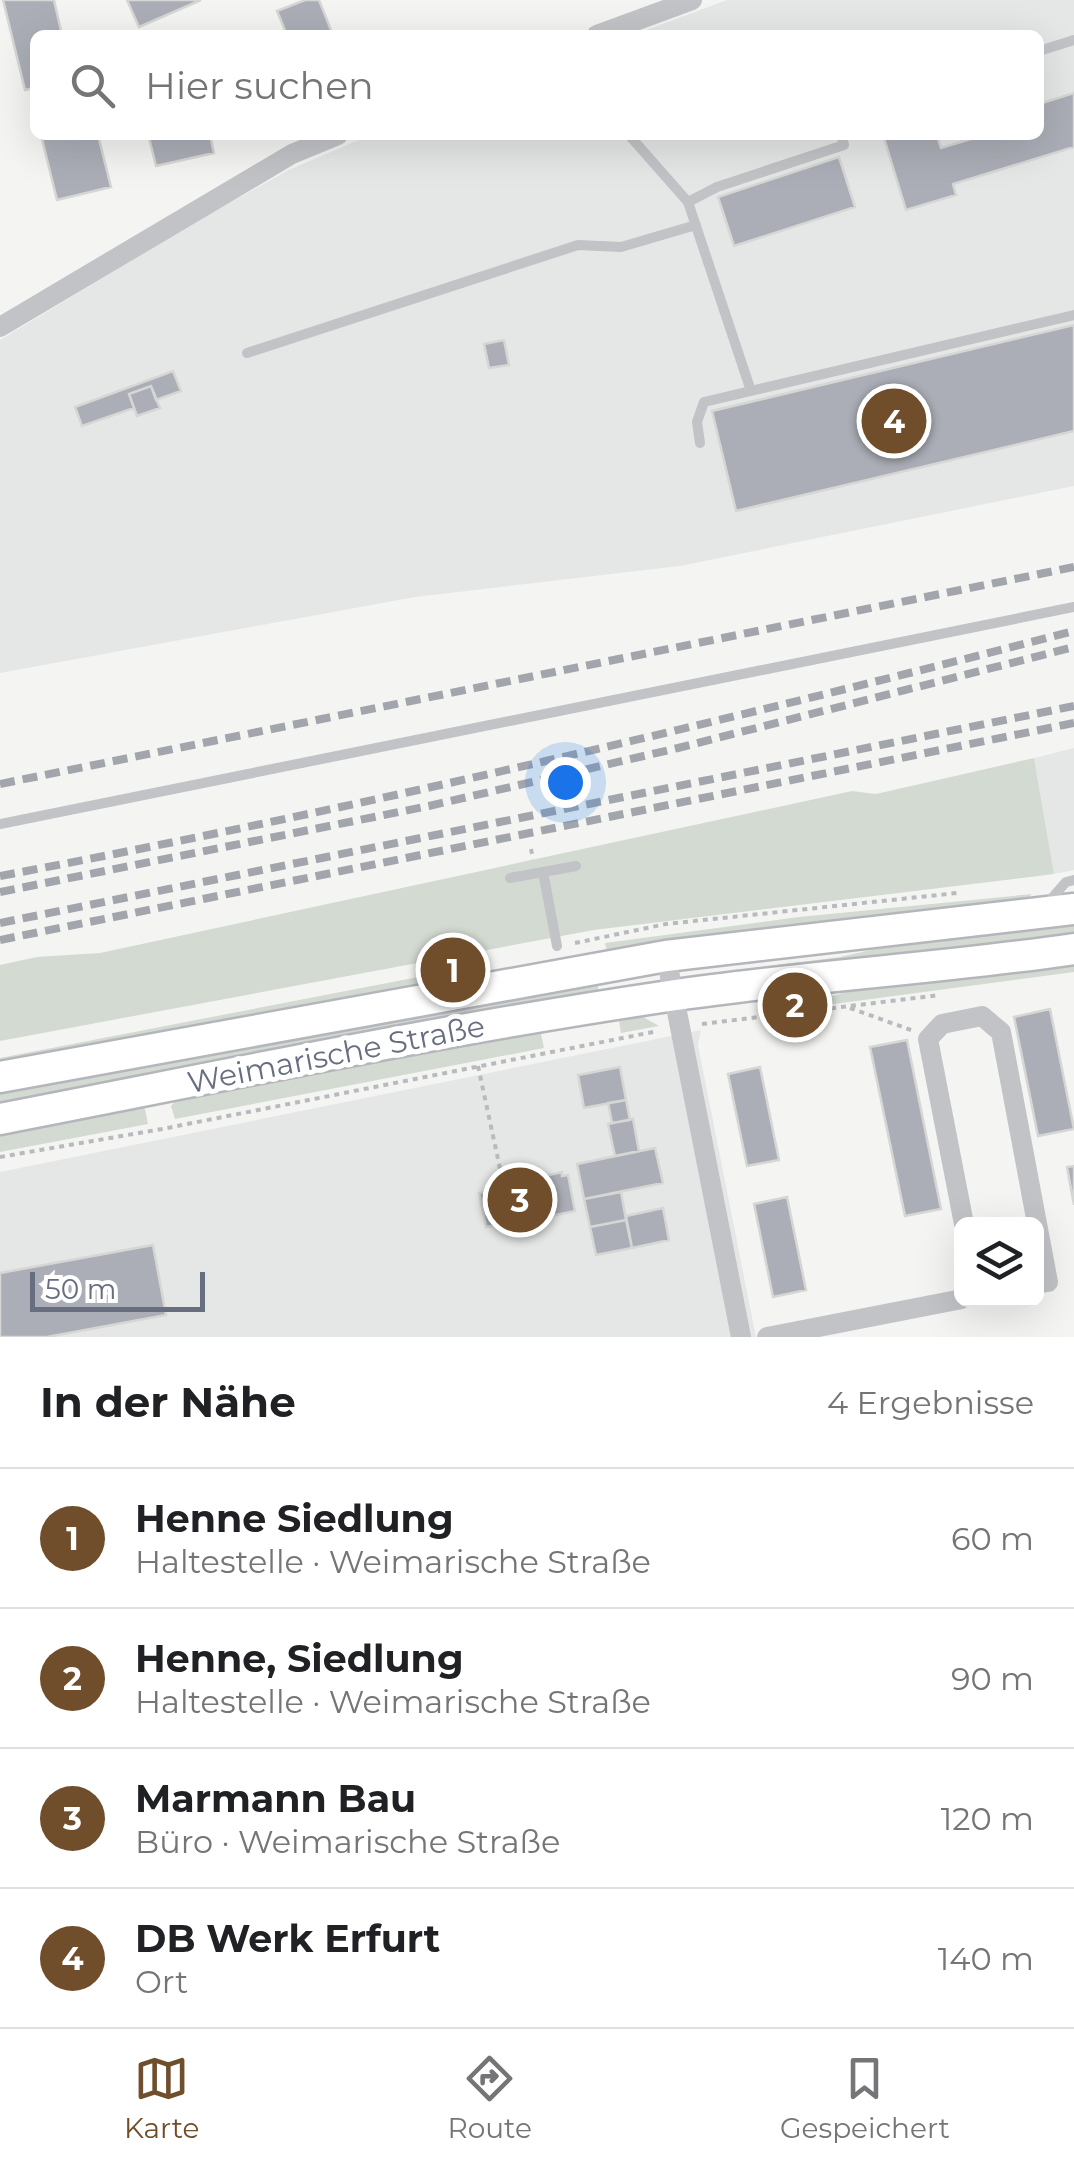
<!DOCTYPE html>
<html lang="de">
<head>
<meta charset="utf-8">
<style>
	:root { --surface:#fff; --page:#f2f2f2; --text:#202124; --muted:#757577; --line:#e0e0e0; --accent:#704e2c }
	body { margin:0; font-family:Montserrat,sans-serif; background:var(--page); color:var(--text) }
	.controls { position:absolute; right:30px; bottom:30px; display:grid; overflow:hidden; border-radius:15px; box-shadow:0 10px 40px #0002 }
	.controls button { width:90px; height:90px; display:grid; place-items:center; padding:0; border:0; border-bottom:2px solid var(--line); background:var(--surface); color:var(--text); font:50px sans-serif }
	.scale { position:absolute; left:30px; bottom:25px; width:175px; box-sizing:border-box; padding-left:10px; border:5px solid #676e80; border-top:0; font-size:28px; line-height:35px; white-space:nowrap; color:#676e80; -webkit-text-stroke:8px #fff; paint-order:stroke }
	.you { position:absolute; left:565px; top:782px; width:35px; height:35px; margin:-25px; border:8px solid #fff; border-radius:50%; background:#1a73e8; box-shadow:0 0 0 15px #1a73e833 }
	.badge { display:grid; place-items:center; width:65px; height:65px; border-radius:50%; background:var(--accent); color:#fff; font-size:32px; font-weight:700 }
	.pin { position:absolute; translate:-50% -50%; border:5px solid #fff; box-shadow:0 2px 10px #0006 }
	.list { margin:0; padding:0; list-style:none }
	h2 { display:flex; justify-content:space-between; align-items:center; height:130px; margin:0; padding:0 40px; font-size:42px }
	h2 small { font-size:32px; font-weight:400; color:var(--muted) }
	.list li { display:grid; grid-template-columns:65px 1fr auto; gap:30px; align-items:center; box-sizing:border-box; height:140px; padding:0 40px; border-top:2px solid var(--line) }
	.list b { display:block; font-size:38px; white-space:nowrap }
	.list p { margin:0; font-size:32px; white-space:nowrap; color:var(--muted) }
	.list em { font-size:32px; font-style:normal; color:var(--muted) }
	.icon { flex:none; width:55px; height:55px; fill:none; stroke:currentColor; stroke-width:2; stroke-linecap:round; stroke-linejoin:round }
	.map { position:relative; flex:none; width:1074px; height:1337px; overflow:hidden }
	.search { position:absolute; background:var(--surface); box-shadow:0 10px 40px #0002; left:30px; right:30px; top:30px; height:110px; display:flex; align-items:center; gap:25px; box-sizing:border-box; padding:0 35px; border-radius:15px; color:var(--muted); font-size:38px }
	.sheet { height:690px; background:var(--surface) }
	nav { display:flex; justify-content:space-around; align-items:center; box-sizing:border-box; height:140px; border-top:2px solid var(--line); background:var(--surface); font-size:28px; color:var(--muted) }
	nav a { display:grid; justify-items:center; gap:5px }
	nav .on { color:var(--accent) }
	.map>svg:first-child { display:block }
	.built { fill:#e5e6e6 }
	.green { fill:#d3dad2 }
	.building { fill:#abaeb6; stroke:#d6d7d5; stroke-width:2.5 }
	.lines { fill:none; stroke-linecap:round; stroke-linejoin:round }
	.secondary-casing { stroke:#b4b6bc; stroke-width:35 }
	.path { stroke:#b9babe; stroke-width:4; stroke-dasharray:5 5; stroke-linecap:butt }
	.service { stroke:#c1c3c7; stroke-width:10 }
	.minor { stroke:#c1c3c7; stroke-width:20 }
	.secondary { stroke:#fff; stroke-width:30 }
	.rail { stroke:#a3a5ac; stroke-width:8; stroke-dasharray:15 8; stroke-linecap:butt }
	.labels { text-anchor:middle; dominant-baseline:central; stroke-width:10; stroke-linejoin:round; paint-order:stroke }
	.street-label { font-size:30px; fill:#676e80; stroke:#fff }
</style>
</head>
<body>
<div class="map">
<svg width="1074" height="1337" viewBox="0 0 1074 1337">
	<rect width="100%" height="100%" fill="#f4f5f2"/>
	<path class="built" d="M727,0H1074V486L680,566L415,597L0,673V340L202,218L289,170L370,135H1039V35H633Z
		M1074,748V870L1054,874L1034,758Z
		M701,1030L698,1045L756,1337H0V1172Z"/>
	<path class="green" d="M1034,758L1054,874L594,930L0,1041V965L37,957L100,953L852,791L876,794Z
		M1032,894L1019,905L607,952L605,943L799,917Z
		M1074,922V937L722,975V972L840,957L901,943Z
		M1074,962V972L826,1005L825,998L868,986Z
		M444,972L405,990L0,1067V1058Z
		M597,979L599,994L0,1107V1093Z
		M643,1017L659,1026L621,1033L619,1021Z
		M533,1030L541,1034L544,1048L175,1119L171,1106L177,1099Z
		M140,1106L145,1109L148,1124L0,1152V1133Z"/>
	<path class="building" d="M3,0H54L62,35H35V88L25,90Z
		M127,0H201L139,27Z
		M305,0H319L333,35H287L277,11Z
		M1074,93V147L953,184L956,195L906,210L883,135H937L941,148L984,135H1039V104Z
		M41,135H98L111,187L57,200Z
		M163,135H210L214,153L156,166L149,138Z
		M839,157L855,207L734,246L718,197Z
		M1074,325V431L736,511L712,411Z
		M504,340L509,365L489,368L484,344Z
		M173,371L181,391L156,400L151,386L129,394L134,408L82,426L75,407Z
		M151,386L160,408L137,416L129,394Z
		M1050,1009L1074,1129L1038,1136L1014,1017Z
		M907,1040L941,1209L905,1216L870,1047Z
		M620,1067L626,1100L584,1108L578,1075Z
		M760,1067L779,1160L747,1166L728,1074Z
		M626,1100L630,1120L612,1123L608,1103Z
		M633,1119L639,1151L615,1156L608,1124Z
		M655,1148L663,1183L584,1199L577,1164Z
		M1074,1166V1205L1067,1167Z
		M528,1169L529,1175L536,1173V1178L562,1172V1176L568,1175L575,1211L551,1216L545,1185L538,1187L542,1208L536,1209L538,1216L486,1227L479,1193L491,1191L489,1184L504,1181L503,1174Z
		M621,1192L626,1220L590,1227L584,1199Z
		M787,1197L806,1290L773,1297L754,1204Z
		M663,1208L669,1240L632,1248L626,1216Z
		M626,1220L632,1248L596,1255L590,1227Z
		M153,1245L166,1315L47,1337H0V1273Z"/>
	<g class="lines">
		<g class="secondary-casing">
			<path id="secondary" d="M0,1077L666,956L1074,909
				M0,1119C222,1076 444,1029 669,996C803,976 939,969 1074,949"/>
		</g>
		<path class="path" d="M531,849L533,859
			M575,943L666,924L957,893
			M850,1008L911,1030
			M702,1024L940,995
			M478,1066L501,1173
			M0,1157L162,1129L658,1031"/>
		<path class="service" d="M1039,51L1074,40
			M629,135L688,202L751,391
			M688,202L717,187L844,145L841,135
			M247,353L578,245L621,247L696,225
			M700,443L697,422L704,402L1074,315
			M0,824L1074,607
			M543,872L557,946
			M510,878L576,866
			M1046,905L1066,882L1074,880"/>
		<path class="minor" d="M597,35L692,0
			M0,327L292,154L338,135
			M666,956L741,1337
			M964,1224L928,1039L942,1024L982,1016L1001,1032L1048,1282L1036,1284
			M767,1337L962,1299"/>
		<use href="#secondary" class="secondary"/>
		<path class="rail" d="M0,784L1074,567
			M0,876C362,808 718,723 1074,631
			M0,892L429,806L678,748L1074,647
			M0,923L1074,706
			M0,940L1074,723"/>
	</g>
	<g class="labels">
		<g class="street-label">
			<text transform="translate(336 1054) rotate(-11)">Weimarische Straße</text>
		</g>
	</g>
</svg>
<div class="controls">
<button><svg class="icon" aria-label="layers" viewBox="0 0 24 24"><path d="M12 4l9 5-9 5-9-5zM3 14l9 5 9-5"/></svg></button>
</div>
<div class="scale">50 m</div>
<div class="you"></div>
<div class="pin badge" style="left:453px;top:970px">1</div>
<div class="pin badge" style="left:795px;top:1005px">2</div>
<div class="pin badge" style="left:520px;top:1200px">3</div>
<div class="pin badge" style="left:894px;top:421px">4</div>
<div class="search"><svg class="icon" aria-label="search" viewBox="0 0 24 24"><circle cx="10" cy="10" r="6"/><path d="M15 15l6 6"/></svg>Hier suchen</div>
</div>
<section class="sheet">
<h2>In der Nähe<small>4 Ergebnisse</small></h2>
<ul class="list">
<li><span class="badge">1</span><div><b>Henne Siedlung</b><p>Haltestelle · Weimarische Straße</p></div><em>60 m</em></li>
<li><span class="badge">2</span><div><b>Henne, Siedlung</b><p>Haltestelle · Weimarische Straße</p></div><em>90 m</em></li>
<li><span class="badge">3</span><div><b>Marmann Bau</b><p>Büro · Weimarische Straße</p></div><em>120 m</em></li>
<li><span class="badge">4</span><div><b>DB Werk Erfurt</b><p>Ort</p></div><em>140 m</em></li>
</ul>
</section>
<nav>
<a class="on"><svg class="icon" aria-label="map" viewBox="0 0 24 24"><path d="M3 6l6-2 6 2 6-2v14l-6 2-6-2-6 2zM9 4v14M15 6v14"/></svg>Karte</a>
<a><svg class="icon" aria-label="directions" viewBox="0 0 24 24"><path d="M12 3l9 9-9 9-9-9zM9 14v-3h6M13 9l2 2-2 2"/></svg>Route</a>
<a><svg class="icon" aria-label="saved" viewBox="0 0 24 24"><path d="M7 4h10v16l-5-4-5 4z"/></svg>Gespeichert</a>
</nav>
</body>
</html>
